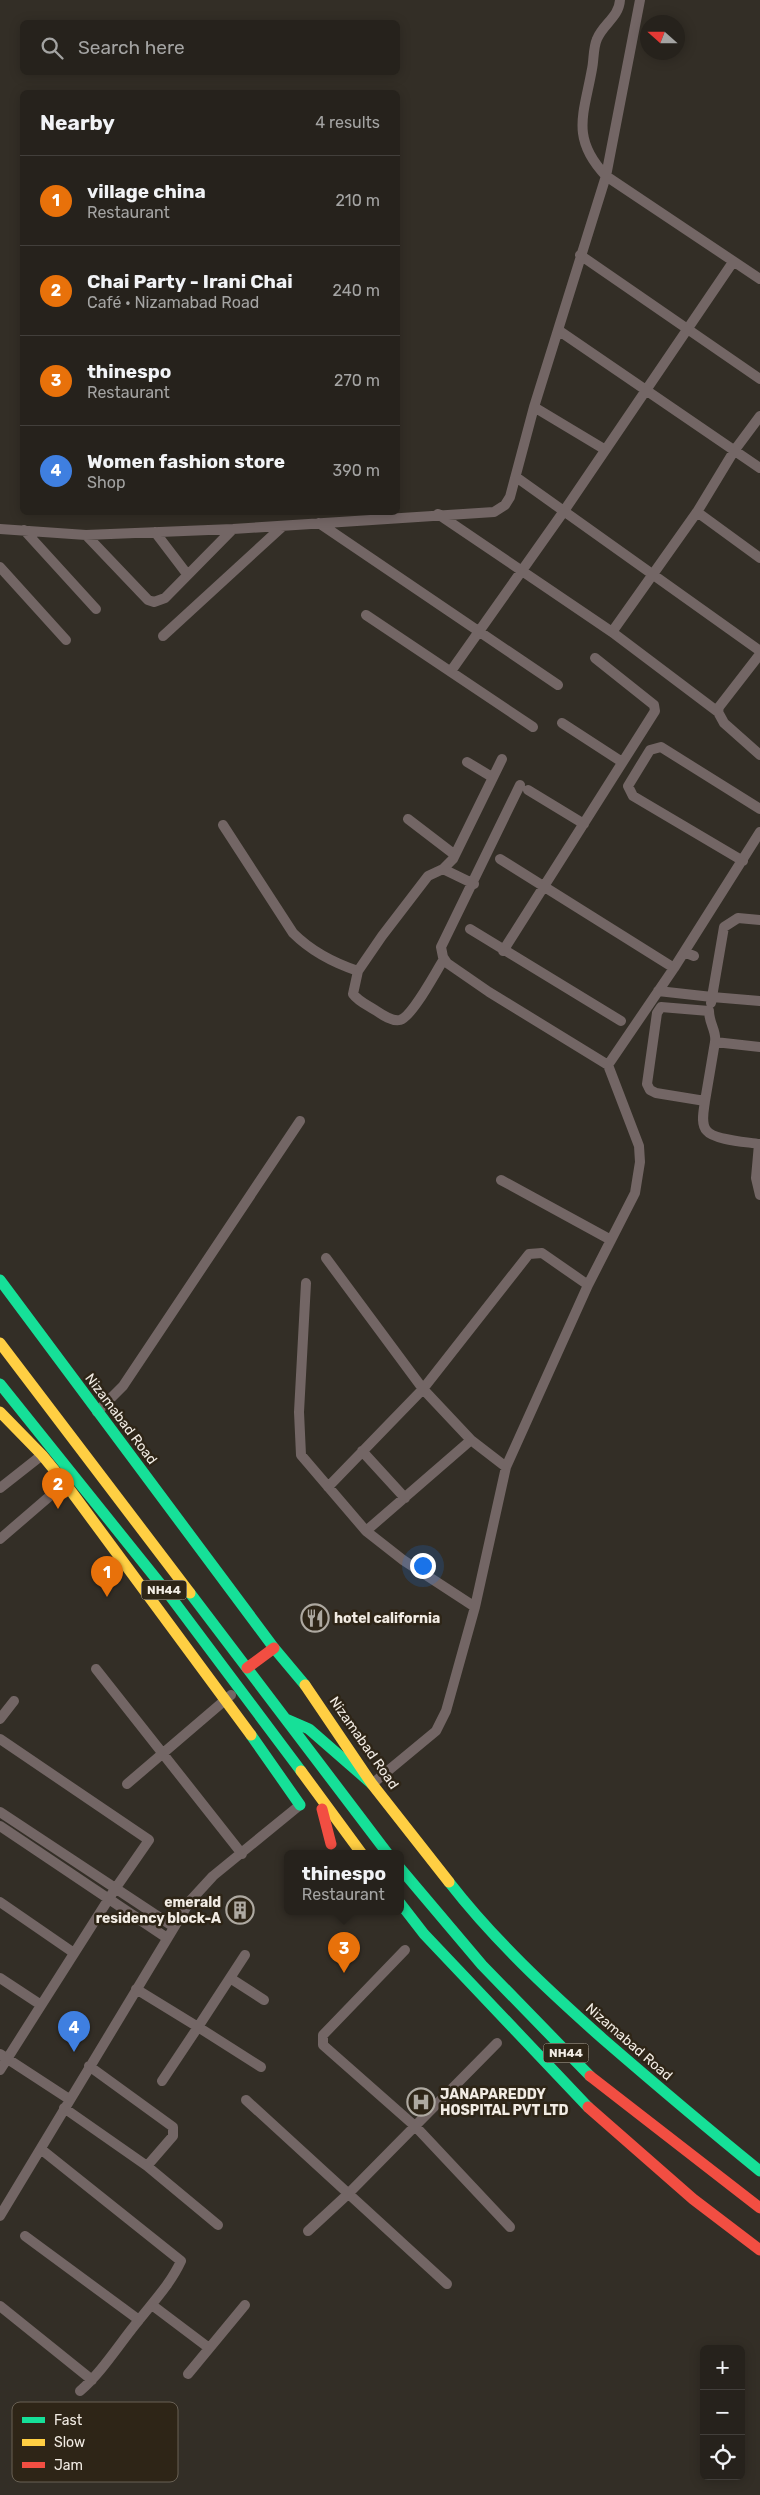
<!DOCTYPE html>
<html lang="en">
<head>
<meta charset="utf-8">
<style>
	:root { --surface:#26221c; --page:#322f29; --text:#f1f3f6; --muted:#a4a4a3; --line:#423f3b; --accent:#0b8043 }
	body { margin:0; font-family:Rubik,sans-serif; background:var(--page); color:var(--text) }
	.controls { position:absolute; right:15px; bottom:15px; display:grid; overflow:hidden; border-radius:8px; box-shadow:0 2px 12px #0003 }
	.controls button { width:45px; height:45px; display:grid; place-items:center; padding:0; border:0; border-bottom:1px solid var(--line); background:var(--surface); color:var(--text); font:25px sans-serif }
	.compass { position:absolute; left:640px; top:15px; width:45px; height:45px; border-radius:50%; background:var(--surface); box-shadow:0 2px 12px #0003; rotate:291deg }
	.you { position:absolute; left:422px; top:1565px; width:18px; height:18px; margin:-12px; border:4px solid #fff; border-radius:50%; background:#1a73e8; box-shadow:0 0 0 8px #1a73e833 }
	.badge { display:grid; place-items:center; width:32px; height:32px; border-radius:50%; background:var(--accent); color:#fff; font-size:16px; font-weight:700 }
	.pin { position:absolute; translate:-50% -41px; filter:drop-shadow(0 1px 2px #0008) }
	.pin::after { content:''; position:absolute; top:26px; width:18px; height:15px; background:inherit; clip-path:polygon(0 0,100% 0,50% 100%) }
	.popup { position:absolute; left:284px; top:1850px; width:120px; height:65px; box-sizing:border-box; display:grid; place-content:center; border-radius:8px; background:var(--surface); filter:drop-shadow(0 1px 4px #0005); font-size:16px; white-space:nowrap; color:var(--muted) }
	.popup b { font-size:19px; color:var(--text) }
	.popup::after { content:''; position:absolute; left:50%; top:100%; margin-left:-10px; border:10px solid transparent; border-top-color:var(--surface) }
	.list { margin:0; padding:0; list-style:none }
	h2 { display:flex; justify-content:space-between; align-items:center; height:65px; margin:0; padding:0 20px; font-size:21px }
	h2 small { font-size:16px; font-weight:400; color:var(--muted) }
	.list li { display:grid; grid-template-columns:32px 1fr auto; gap:15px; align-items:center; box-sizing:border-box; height:90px; padding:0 20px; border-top:1px solid var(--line) }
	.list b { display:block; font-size:19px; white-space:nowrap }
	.list p { margin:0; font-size:16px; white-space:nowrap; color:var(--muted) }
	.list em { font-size:16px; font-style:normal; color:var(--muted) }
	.icon { flex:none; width:28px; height:28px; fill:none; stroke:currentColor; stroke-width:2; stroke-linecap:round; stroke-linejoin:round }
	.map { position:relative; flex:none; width:760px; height:2495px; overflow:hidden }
	.search { position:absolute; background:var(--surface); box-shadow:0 2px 12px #0003; left:20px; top:20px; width:380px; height:55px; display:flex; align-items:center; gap:12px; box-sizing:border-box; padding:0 18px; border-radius:8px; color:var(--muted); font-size:19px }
	.panel { position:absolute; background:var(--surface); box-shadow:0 2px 12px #0003; left:20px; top:90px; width:380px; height:425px; border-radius:8px }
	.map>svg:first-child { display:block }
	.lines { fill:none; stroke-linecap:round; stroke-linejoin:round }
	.street { stroke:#736665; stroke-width:10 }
	.fast { stroke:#16e098; stroke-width:11 }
	.slow { stroke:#ffcf43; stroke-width:11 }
	.jam { stroke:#f24e42; stroke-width:11 }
	.labels { text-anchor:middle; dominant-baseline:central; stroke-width:5; stroke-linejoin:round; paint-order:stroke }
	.shield { fill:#2e2517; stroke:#b6b0a6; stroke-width:1 }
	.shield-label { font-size:12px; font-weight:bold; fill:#f1ebe3 }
	.street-label { font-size:14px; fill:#f1ebe3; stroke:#2e2517 }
	.poi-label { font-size:14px; font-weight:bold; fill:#f1ebe3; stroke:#2e2517; text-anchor:start }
	.key { fill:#2e2517; stroke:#686054; stroke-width:1 }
	.key-label { font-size:14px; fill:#f1ebe3 }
</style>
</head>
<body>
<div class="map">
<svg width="760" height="2495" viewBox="0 0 760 2495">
	<rect width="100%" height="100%" fill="#332e26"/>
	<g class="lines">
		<path class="street" d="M620,0C619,17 603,24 597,39C593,48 594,60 592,69C584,114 570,138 606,176L760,279
			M580,255L760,379
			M558,330L760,468
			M534,407L604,449
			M516,477L760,651
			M697,512L760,558
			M438,514L612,632L718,712
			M319,523L558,685
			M0,529L86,535L233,529L494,512L505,505L510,497L534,407L606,176L640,0
			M24,530L96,609
			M155,532L187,574
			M86,535L148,600L154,602L165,598L233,529
			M0,567L66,640
			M366,615L533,727
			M612,632L697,512L734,451L760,416
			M163,636L283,526
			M760,654L719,707L718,712L724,723L760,755
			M451,671L564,511L733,262
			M562,723L622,762
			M467,762L492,777
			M520,785L441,947L443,957L447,963L489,992L608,1065
			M528,790L584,824
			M408,819L455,855
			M223,825L293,933C311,951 334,963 358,971
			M500,859L674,968
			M743,861L633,796L628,786L650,750L661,747L760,809
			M443,869L474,884
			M760,920L738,918L724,927L712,997L760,1001
			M470,929L621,1021
			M503,951L655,711L654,705L595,658
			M684,952L694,956
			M444,959C436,971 413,1016 400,1020C392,1022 381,1014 375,1010C367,1005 358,1001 353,994L358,971L382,936L428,876L443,869L453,859L502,759
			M658,991L712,997L711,1003
			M760,1047L715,1042C717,1031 709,1024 709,1011L661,1007L657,1013L647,1084L650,1090L656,1093L705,1101C704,1110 700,1124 707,1131C714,1140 748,1142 759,1144L756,1178L760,1195
			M705,1101L715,1042
			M501,1180L611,1240
			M326,1258L423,1389L471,1440L506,1467
			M306,1283L299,1412L301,1455L366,1531L403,1560L475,1607
			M97,1412L123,1386L300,1121
			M362,1451L405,1498
			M328,1487L423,1389L529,1254L542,1253L588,1285
			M0,1488L42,1455
			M366,1531L471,1440
			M0,1539L65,1483
			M96,1669L242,1854
			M0,1719L14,1701
			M0,1739L149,1840L115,1889L0,2070
			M127,1784L231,1695
			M372,1784L436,1731L446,1711L475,1607L506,1467L588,1285L635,1193L640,1162L639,1146L608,1065L674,968L760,832
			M0,1812L174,1927
			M0,1826L167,1938
			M0,1902L74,1953
			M405,1950L323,2035V2045L416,2127L510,2227
			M0,1978L41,2005
			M230,1978L264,2000
			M136,1989L198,2027L245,1955
			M0,2054L69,2099
			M89,2066L173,2127V2136L147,2166
			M162,2081L198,2027L261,2067
			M246,2100L447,2284
			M64,2108L147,2166L218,2225
			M42,2150L181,2261C171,2283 154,2301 139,2320C119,2344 103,2371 80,2391
			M0,2216L190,1901L213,1876L300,1805
			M308,2231L348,2194L497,2043
			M25,2236L139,2320
			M152,2305L209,2348
			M0,2306L92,2380
			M188,2374L245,2305"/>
		<path class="fast" d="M0,1280L274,1648L305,1685
			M0,1384L170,1596L301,1771
			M190,1593L388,1854
			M286,1719L309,1729L372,1784
			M251,1735L300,1805
			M400,1868L482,1965L590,2076
			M449,1882C494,1940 548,1990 603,2039C655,2084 707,2128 760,2171
			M400,1903L424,1934L588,2107"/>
		<path class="slow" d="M0,1343L190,1593
			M0,1412L42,1455L65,1483L251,1735
			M305,1685L372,1784L449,1882
			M301,1771L362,1854"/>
		<path class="jam" d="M247,1668L274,1648
			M322,1809L331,1844
			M590,2076L760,2208
			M588,2107L693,2199L760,2250"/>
	</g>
	<defs>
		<g id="restaurant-ring" transform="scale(1.4375)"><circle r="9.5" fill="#2e2517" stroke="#aea9a1" stroke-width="1.5"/><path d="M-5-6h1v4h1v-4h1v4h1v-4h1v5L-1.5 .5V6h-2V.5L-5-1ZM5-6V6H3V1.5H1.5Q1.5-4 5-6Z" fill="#aea9a1"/></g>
		<g id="building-ring" transform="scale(1.4375)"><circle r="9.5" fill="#2e2517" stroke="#aea9a1" stroke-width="1.5"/><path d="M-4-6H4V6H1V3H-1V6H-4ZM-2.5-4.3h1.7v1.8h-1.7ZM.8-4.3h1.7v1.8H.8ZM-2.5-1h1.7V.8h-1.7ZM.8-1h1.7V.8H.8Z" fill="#aea9a1"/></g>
		<g id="hospital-ring" transform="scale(1.4375)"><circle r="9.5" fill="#2e2517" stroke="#aea9a1" stroke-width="1.5"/><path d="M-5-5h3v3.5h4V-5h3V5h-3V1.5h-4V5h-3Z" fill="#aea9a1"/></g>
	</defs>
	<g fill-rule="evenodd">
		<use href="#restaurant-ring" x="315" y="1618"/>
		<use href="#building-ring" x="240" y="1910"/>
		<use href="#hospital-ring" x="421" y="2102"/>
	</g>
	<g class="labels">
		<g class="shield">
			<rect x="141.5" y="1580.5" width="45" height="19" rx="4"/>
			<rect x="543.5" y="2043.5" width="45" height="19" rx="4"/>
		</g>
		<g class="shield-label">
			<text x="164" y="1590">NH44</text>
			<text x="566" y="2053">NH44</text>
		</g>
		<g class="street-label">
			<text transform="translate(121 1419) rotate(53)">Nizamabad Road</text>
			<text transform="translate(364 1743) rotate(55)">Nizamabad Road</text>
			<text transform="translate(629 2042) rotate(41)">Nizamabad Road</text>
		</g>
		<g class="poi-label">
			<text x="334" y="1618">hotel california</text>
			<text x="221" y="1902" text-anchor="end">emerald<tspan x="221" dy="16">residency block-A</tspan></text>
			<text x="440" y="2094">JANAPAREDDY<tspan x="440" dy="16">HOSPITAL PVT LTD</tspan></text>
		</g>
	</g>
	<rect x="12" y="2402" width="166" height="80" rx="8" class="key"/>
	<rect x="22" y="2417" width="23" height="6" fill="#16e098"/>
	<rect x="22" y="2439" width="23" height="7" fill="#ffcf43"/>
	<rect x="22" y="2462" width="23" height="6" fill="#f24e42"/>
	<g class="key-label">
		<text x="54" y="2425">Fast</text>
		<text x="54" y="2447">Slow</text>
		<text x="54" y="2470">Jam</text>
	</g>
</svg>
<div class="controls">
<button>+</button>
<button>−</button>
<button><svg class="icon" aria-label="locate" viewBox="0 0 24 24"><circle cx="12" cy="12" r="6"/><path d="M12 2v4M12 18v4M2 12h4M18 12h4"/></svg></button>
</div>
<svg class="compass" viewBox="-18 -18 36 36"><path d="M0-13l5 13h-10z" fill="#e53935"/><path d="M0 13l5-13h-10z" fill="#a4a4a3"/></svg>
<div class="you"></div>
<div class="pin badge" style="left:107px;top:1597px;background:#e8710a">1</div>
<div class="pin badge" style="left:58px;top:1509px;background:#e8710a">2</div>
<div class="pin badge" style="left:344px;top:1973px;background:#e8710a">3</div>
<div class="popup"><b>thinespo</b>Restaurant</div>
<div class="pin badge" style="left:74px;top:2052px;background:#3f7fe0">4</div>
<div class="search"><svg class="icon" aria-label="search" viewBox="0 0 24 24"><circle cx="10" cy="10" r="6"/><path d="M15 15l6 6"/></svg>Search here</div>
<section class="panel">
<h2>Nearby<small>4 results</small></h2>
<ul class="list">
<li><span class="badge" style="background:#e8710a">1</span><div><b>village china</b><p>Restaurant</p></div><em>210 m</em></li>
<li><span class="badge" style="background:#e8710a">2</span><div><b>Chai Party - Irani Chai</b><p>Café · Nizamabad Road</p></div><em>240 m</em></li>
<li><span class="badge" style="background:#e8710a">3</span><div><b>thinespo</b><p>Restaurant</p></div><em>270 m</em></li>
<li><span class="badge" style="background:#3f7fe0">4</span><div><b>Women fashion store</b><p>Shop</p></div><em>390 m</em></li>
</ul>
</section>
</div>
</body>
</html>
